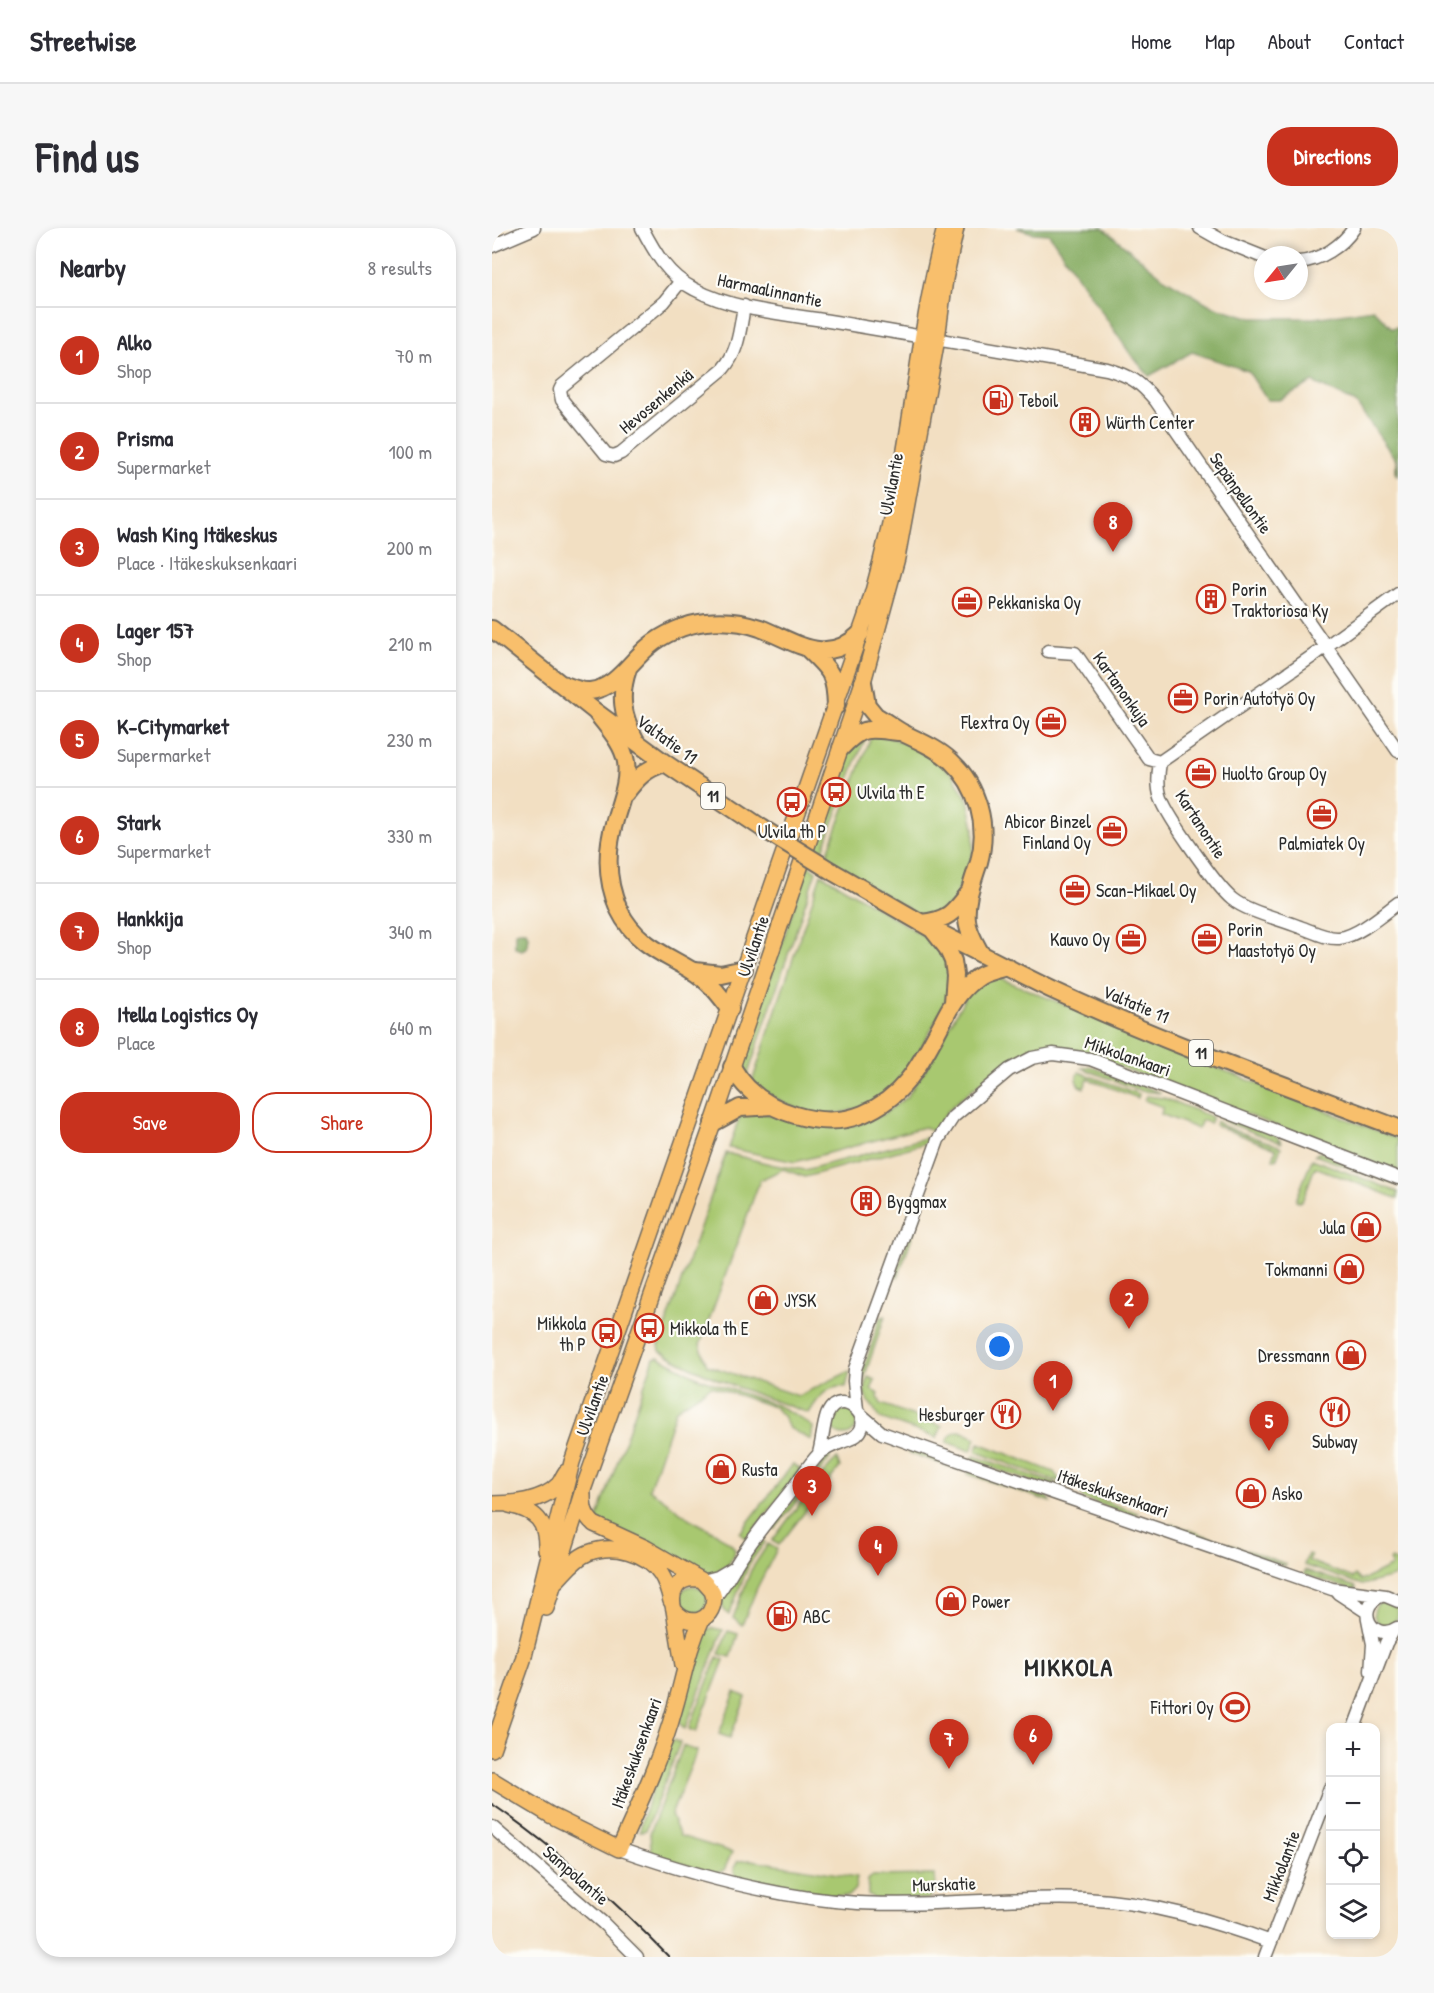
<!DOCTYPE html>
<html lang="en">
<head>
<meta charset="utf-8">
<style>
	:root { --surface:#fff; --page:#f7f7f7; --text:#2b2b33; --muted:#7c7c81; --line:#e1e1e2; --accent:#c8321e }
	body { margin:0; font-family:"Patrick Hand",sans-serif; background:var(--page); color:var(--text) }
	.controls { position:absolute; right:18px; bottom:18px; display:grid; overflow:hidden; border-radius:12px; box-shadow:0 3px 9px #0003 }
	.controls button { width:54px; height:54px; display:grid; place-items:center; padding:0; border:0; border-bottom:2px solid var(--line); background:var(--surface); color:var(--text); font:30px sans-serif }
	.compass { position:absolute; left:762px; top:18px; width:54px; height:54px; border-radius:50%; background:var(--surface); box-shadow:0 3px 9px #0003; rotate:240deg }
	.you { position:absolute; left:508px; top:1119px; width:21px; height:21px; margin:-15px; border:4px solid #fff; border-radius:50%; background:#1a73e8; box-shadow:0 0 0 9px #1a73e833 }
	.badge { display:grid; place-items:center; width:39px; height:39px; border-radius:50%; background:var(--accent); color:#fff; font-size:20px; font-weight:700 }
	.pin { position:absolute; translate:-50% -50px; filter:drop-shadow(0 2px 3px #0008) }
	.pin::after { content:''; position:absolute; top:32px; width:21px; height:18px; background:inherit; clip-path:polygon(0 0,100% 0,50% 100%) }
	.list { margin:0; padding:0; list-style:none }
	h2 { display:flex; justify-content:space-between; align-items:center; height:78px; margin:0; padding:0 24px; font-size:26px }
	h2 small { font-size:20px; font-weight:400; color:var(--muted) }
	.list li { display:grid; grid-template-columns:39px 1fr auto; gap:18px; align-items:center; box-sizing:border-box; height:96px; padding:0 24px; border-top:2px solid var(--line) }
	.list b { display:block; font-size:22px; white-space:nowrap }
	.list p { margin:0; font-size:20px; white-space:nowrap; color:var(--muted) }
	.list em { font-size:20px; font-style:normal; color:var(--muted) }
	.actions { display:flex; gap:12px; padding:18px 24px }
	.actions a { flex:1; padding:14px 0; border:2px solid var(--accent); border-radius:24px; text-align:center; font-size:21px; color:var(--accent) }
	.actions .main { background:var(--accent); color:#fff }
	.icon { flex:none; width:33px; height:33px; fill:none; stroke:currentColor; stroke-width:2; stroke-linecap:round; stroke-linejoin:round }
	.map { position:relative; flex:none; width:906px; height:1729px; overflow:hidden; border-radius:24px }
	header { display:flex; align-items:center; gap:36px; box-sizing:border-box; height:84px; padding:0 30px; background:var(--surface); border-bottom:2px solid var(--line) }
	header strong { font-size:28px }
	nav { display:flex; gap:33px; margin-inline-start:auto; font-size:21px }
	.intro { display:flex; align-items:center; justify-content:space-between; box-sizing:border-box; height:144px; padding:0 36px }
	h1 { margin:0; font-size:42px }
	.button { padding:15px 27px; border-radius:24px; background:var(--accent); color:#fff; font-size:21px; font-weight:700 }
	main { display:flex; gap:36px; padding:0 36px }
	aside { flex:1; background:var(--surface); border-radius:24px; box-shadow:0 3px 9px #0003 }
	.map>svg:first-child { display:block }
	.green { fill:#a8c870; stroke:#6a7a4e; stroke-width:1.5 }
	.forest { fill:#86ac62; stroke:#586c46; stroke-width:1.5 }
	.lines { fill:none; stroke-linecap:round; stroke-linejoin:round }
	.minor-casing { stroke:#716a60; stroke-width:15 }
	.major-casing { stroke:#716a60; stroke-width:18 }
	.highway-casing { stroke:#716a60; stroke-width:20 }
	.minor { stroke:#fff; stroke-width:12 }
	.major { stroke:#f8bf6c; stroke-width:15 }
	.highway { stroke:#f8bf6c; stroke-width:16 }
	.rail { stroke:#2b2b2b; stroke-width:2 }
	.highway-bridge-casing { stroke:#716a60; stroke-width:20; stroke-linecap:butt }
	.highway-bridge { stroke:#f8bf6c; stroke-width:16 }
	.labels { text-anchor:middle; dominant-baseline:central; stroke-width:4.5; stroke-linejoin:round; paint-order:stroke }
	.shield { fill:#fdfcf7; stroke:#6a6a68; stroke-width:1.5 }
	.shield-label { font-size:16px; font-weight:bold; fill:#2b2b2b }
	.street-label { font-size:18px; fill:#2b2b2b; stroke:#fdfcf7 }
	.poi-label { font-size:18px; fill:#2b2b2b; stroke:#fdfcf7; text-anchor:start }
	.district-label { font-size:24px; font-weight:bold; letter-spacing:1.5px; fill:#2b2b2b; stroke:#fdfcf7 }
</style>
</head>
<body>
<header>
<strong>Streetwise</strong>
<nav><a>Home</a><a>Map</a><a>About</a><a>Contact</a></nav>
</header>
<div class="intro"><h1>Find us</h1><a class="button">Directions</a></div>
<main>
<aside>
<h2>Nearby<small>8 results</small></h2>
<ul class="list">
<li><span class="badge">1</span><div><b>Alko</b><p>Shop</p></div><em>70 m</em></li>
<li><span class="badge">2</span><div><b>Prisma</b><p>Supermarket</p></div><em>100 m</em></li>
<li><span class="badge">3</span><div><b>Wash King Itäkeskus</b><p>Place · Itäkeskuksenkaari</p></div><em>200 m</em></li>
<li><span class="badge">4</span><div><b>Lager 157</b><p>Shop</p></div><em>210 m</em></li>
<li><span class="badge">5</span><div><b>K-Citymarket</b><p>Supermarket</p></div><em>230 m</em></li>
<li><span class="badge">6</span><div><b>Stark</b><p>Supermarket</p></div><em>330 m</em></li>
<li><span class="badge">7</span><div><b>Hankkija</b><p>Shop</p></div><em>340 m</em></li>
<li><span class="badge">8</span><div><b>Itella Logistics Oy</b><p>Place</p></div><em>640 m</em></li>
</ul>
<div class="actions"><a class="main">Save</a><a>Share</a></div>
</aside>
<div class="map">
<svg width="906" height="1729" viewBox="0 0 906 1729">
	<rect width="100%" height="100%" fill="#fdfcf7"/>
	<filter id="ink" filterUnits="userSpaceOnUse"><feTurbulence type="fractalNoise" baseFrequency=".0167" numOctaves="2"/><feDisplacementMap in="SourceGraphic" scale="12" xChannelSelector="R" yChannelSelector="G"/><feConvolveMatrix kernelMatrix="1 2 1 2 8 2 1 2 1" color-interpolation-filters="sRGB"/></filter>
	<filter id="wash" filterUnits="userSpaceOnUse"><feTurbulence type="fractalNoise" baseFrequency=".008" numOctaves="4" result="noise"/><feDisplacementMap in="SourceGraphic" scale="24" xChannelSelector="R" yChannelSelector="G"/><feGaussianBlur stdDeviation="1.35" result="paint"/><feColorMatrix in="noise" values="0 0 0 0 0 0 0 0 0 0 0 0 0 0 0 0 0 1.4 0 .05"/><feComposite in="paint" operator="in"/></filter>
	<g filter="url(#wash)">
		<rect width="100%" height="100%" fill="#f2dfc2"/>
		<path class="green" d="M375,506L351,566L346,563L358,518Z
			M380,506L400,510L437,525L461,547L476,572L482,600L481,625L461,675L440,688L425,686L333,632Z
			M344,566L350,570L329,628L321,624Z
			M316,637L324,643L254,852L249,837Z
			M329,646L434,709C446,719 455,731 458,747C462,771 416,845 398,863C380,879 350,887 326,886C308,885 275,866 259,857Z
			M505,749L731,842L906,911V944L591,825C573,820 555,818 537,824C519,830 468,869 455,884C450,890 447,898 443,904L432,899L303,934L237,920L249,884H270L316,898L363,897L390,887L415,869L436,837L475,766L486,754Z
			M597,838L669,865L650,863L590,840Z
			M587,844L647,866L646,870L596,851L592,860L587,858L584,852Z
			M654,868L672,870L720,889L718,895L710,892L706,901L669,886L671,879L652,872Z
			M724,885L784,908L790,915L734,894Z
			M724,893L731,898L789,919L784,932L781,931L784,921L723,897Z
			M433,910L439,911L438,914L313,949L291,941L268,952L208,1117L215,1137L306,1168L358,1143L354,1159C334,1157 326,1170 317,1185C265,1167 215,1150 168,1123L167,1117L234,925L282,937L313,942Z
			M828,924L906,953V958L823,927Z
			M820,931L906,964V971L823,939L811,971L807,974L804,972Z
			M431,967L434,968L406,1049L403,1048Z
			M393,1088L370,1156L368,1162L367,1155L388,1090Z
			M167,1129L207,1150L284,1177L302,1186L321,1199L319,1212L297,1200L291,1188L282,1179L219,1158L184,1181L157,1261L198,1291L224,1305L239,1316L243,1321L242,1327L236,1337L215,1349L105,1292L162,1130Z
			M376,1149L383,1152L379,1162L387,1166L386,1169L389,1176L450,1198L445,1210L388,1190L372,1166Z
			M339 1194a13 13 0 1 1 26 0a13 13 0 1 1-26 0Z
			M468,1203L484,1210L479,1223L455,1214C458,1207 460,1204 468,1203Z
			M487,1215L562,1244L570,1255L484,1224Z
			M421,1221L472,1240L471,1243L415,1224Z
			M337,1226L338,1230L283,1301L278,1298L308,1265Z
			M482,1228L568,1257L561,1261L480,1233Z
			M345,1231L348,1239L287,1317L280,1313L327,1250Z
			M301,1236L309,1242L255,1311L248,1305Z
			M477,1242L556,1269L559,1274L476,1246Z
			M588,1264L646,1285L640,1288L590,1270Z
			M680,1296L794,1336L793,1338L679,1300Z
			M270,1312L273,1314L257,1336L237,1387C234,1384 230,1381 230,1376C228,1362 257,1327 266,1315Z
			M276,1316L285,1321L265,1360L250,1397L241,1390L259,1342Z
			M816,1326L819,1327L817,1333L861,1350L863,1347L869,1353L900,1338L898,1332L900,1331L906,1335V1345L901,1349L870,1357L812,1337Z
			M813,1342L864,1359L863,1363L812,1346Z
			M187 1372a14 14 0 1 1 28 0a14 14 0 1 1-28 0Z
			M882 1385a12 12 0 1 1 24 0a12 12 0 1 1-24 0Z
			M221,1400L231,1402L193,1501L187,1495L196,1461L197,1432L213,1402Z
			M236,1403L246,1406L239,1429L227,1426Z
			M225,1429L232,1432L204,1504L197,1501Z
			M243,1464L254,1469L238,1510L227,1506Z
			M181,1512L188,1515L154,1602L148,1603L150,1590L177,1516Z
			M191,1518L205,1523L179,1587L188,1608L240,1624L232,1642L224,1646L157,1626L159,1620L158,1605Z
			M259,1632L365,1649L363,1661L356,1668C319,1667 278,1662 243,1649L242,1640L246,1633Z
			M443,1647L444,1662L435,1671H383L376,1666V1652L380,1648Z"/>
		<path class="forest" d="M525,0H611L672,50L720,78L760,90H823L881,81L900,100L906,99V248L904,246V232L864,175L821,154L787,172H775L756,143L700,124L657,148L637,124L557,6L541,5Z
			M28,703H34L36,708L35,719L30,722L23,720V704Z"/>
	</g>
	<g filter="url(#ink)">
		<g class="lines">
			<g class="minor-casing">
				<path id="minor" d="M150,0C163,25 176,48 202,61C242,83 304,87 349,95C438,110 526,125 615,141C639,148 648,154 664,173L906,523
					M708,0L731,13L771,29
					M0,18L42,0
					M807,34C829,32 850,18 862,0
					M189,53L172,74L70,158L68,162L70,172L114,226L122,228L129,225L231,141C247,123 248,100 252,78
					M906,366L825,425L668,534C666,546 665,559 669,570C676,589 725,659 740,671C756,684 789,691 808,699C820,703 834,711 847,710C866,708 891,686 906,675
					M556,423L583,425L657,531L668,534
					M365,1182L362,1153L363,1141L446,912L461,889L517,842L540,830L561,826L598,831L906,950
					M368,1186L390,1205L446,1225L840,1361L894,1368L906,1373
					M211,1353L226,1349L243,1339
					M846,1365L875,1384
					M889,1368C861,1380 881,1416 905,1400
					M222,1370C234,1356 239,1344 249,1329C265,1304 284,1282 302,1259C310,1248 317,1236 327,1226C335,1218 349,1215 360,1210C389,1195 350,1157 336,1185C332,1191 330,1216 327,1225
					M876,1391L881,1416L879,1443
					M862,1500L894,1415L901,1403
					M0,1599L111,1695L145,1729
					M127,1621C204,1648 285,1670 366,1675C442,1679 517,1668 593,1671C657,1674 719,1692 779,1714
					M773,1729L838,1560"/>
			</g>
			<g class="major-casing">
				<path id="major" d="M91,1266C91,1279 92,1287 102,1296L154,1320L211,1353L220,1363L222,1370C220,1395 197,1400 182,1382C177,1364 185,1349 205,1351
					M0,1276C20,1276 51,1273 66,1257C69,1254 71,1248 74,1244
					M17,1277C44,1283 55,1293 54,1322
					M64,1353C74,1343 83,1330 96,1325C121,1315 155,1324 169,1346C174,1354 177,1364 179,1373
					M54,1380L91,1262L221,895L371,454L405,330L445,111L453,51L464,0
					M182,1382L191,1437
					M0,1521L31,1432L80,1234L374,388C389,337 401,286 411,233C425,155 432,77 453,0
					M0,1552L60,1588L127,1621C147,1577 171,1525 183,1479C192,1448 196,1421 210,1391"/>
			</g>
			<g class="highway-casing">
				<path id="highway" d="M0,401L104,484L173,535L270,600
					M316,421C339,443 343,446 344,478
					M136,441C127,467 130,487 143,511
					M371,454L375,477L384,488C393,493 402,500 411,505C427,513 445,520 459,533C486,558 497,598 487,634C481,653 473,672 475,692C476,704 483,715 489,726
					M67,455C77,458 88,464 98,463C124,460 138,434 156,419C171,406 194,396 214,394C232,392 251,394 268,400C306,415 334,439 369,405
					M104,484C115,499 131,515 134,534C137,554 128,574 123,592C114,622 114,653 127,682C143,715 170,725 199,742C216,752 227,766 238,781
					M349,520C371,497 376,501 406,504
					M133,566C145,550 153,541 173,535
					M341,644L440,701L455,720L461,733L463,747L461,774
					M429,695C456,692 461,685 476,665
					M440,701C482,722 524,745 567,765C677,816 792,857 906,900
					M203,743L229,746L252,741
					M240,839C254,864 276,879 303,887C326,894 349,895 371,886C414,868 429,834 450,795C458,779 467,763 482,752C491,744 504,742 516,739
					M221,895L248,880L281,878"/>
			</g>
			<use href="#minor" class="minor"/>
			<use href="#major" class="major"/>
			<use href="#highway" class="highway"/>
			<path class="rail" d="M0,1576C64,1620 123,1673 177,1729"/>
			<g class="highway-bridge-casing">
				<path id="highway-bridge" d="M270,600L341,644"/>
			</g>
			<use href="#highway-bridge" class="highway-bridge"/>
		</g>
	</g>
	<defs>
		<g id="fuel-ring" transform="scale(1.5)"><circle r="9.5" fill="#fdfcf7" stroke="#c8321e" stroke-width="1.5"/><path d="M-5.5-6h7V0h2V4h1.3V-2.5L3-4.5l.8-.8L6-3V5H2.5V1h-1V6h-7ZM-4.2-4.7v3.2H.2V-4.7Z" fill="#c8321e"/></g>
		<g id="building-ring" transform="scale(1.5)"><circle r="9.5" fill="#fdfcf7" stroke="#c8321e" stroke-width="1.5"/><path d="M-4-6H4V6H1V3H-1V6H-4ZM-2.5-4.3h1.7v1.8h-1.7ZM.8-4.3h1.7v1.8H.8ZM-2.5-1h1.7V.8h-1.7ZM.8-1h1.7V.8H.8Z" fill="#c8321e"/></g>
		<g id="office-ring" transform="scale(1.5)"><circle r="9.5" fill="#fdfcf7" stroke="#c8321e" stroke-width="1.5"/><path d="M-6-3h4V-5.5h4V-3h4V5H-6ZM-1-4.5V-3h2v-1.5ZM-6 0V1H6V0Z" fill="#c8321e"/></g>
		<g id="bus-ring" transform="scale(1.5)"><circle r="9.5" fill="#fdfcf7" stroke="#c8321e" stroke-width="1.5"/><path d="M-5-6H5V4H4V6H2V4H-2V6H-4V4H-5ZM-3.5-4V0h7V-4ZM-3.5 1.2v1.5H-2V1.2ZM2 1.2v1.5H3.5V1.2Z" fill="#c8321e"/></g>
		<g id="shop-ring" transform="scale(1.5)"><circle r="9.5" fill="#fdfcf7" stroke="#c8321e" stroke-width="1.5"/><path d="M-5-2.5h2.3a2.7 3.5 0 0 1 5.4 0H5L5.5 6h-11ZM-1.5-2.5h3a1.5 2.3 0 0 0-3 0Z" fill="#c8321e"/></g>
		<g id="restaurant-ring" transform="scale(1.5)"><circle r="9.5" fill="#fdfcf7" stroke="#c8321e" stroke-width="1.5"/><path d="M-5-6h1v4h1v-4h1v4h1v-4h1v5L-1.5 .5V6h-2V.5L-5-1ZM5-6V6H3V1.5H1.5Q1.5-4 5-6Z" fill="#c8321e"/></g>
		<g id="stadium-ring" transform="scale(1.5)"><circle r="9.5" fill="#fdfcf7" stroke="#c8321e" stroke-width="1.5"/><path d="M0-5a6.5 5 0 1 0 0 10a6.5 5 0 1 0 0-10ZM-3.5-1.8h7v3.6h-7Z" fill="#c8321e"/></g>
	</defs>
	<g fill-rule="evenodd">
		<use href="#fuel-ring" x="506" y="172"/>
		<use href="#building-ring" x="593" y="194"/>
		<use href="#building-ring" x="719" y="371"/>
		<use href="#office-ring" x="475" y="374"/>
		<use href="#office-ring" x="691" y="470"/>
		<use href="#office-ring" x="559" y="494"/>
		<use href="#office-ring" x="709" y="545"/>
		<use href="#bus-ring" x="344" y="564"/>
		<use href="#bus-ring" x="300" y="574"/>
		<use href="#office-ring" x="830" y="586"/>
		<use href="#office-ring" x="620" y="603"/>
		<use href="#office-ring" x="583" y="662"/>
		<use href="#office-ring" x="639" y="711"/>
		<use href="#office-ring" x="715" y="711"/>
		<use href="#building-ring" x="374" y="973"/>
		<use href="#shop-ring" x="874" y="999"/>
		<use href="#shop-ring" x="857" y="1041"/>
		<use href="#shop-ring" x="271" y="1072"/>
		<use href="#bus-ring" x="157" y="1100"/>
		<use href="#bus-ring" x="115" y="1105"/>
		<use href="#shop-ring" x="859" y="1127"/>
		<use href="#restaurant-ring" x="843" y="1184"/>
		<use href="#restaurant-ring" x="514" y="1186"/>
		<use href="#shop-ring" x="229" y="1241"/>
		<use href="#shop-ring" x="759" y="1265"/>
		<use href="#shop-ring" x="459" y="1373"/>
		<use href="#fuel-ring" x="290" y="1388"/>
		<use href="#stadium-ring" x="743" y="1479"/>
	</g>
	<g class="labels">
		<g class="shield">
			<rect x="209" y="555" width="24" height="26" rx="4.5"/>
			<rect x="697" y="812" width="24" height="26" rx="4.5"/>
		</g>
		<g class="shield-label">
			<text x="221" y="568">11</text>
			<text x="709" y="825">11</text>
		</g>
		<g class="street-label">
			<text transform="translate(278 62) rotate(12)">Harmaalinnantie</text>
			<text transform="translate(164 173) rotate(-40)">Hevosenkenkä</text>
			<text transform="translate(399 256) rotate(-79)">Ulvilantie</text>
			<text transform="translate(749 265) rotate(55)">Sepänpellontie</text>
			<text transform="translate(630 461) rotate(55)">Kartanonkuja</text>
			<text transform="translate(175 511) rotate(36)">Valtatie 11</text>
			<text transform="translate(709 596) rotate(57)">Kartanontie</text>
			<text transform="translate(261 718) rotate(-71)">Ulvilantie</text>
			<text transform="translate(644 776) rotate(23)">Valtatie 11</text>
			<text transform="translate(636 828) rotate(19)">Mikkolankaari</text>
			<text transform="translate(100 1177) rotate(-70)">Ulvilantie</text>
			<text transform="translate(621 1265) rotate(19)">Itäkeskuksenkaari</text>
			<text transform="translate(144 1525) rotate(-70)">Itäkeskuksenkaari</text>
			<text transform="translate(789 1638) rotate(-69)">Mikkolantie</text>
			<text transform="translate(84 1647) rotate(41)">Sampolantie</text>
			<text transform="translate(452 1656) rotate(-2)">Murskatie</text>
		</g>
		<g class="poi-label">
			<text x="527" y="172">Teboil</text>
			<text x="614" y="194">Würth Center</text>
			<text x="740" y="361">Porin<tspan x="740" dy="21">Traktoriosa Ky</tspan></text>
			<text x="496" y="374">Pekkaniska Oy</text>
			<text x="712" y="470">Porin Autotyö Oy</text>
			<text x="538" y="494" text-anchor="end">Flextra Oy</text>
			<text x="730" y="545">Huolto Group Oy</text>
			<text x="365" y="564">Ulvila th E</text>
			<text x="599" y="593" text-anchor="end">Abicor Binzel<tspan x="599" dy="21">Finland Oy</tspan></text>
			<text x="300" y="603" text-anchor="middle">Ulvila th P</text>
			<text x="830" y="615" text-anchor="middle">Palmiatek Oy</text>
			<text x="604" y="662">Scan-Mikael Oy</text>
			<text x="736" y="701">Porin<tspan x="736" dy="21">Maastotyö Oy</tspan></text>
			<text x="618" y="711" text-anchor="end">Kauvo Oy</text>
			<text x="395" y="973">Byggmax</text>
			<text x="853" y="999" text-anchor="end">Jula</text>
			<text x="836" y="1041" text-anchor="end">Tokmanni</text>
			<text x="292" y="1072">JYSK</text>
			<text x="94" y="1095" text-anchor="end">Mikkola<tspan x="94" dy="21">th P</tspan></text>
			<text x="178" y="1100">Mikkola th E</text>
			<text x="838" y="1127" text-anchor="end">Dressmann</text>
			<text x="493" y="1186" text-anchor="end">Hesburger</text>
			<text x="843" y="1213" text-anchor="middle">Subway</text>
			<text x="250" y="1241">Rusta</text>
			<text x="780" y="1265">Asko</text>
			<text x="480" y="1373">Power</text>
			<text x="311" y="1388">ABC</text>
			<text x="722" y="1479" text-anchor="end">Fittori Oy</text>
		</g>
		<g class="district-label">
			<text x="577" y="1439">MIKKOLA</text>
		</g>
	</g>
</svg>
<div class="controls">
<button>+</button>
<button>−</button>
<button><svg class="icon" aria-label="locate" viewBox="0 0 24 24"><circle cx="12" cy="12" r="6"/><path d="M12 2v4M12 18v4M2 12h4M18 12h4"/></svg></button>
<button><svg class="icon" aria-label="layers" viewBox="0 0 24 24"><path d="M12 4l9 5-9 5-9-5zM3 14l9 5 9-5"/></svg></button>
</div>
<svg class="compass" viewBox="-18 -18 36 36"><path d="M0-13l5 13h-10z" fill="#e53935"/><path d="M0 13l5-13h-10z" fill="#7c7c81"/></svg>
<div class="you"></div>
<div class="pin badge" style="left:561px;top:1183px">1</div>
<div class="pin badge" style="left:637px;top:1101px">2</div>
<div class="pin badge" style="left:320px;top:1288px">3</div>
<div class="pin badge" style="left:386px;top:1348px">4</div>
<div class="pin badge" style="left:777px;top:1223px">5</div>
<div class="pin badge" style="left:541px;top:1537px">6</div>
<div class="pin badge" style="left:457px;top:1541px">7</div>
<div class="pin badge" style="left:621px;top:324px">8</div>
</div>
</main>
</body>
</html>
